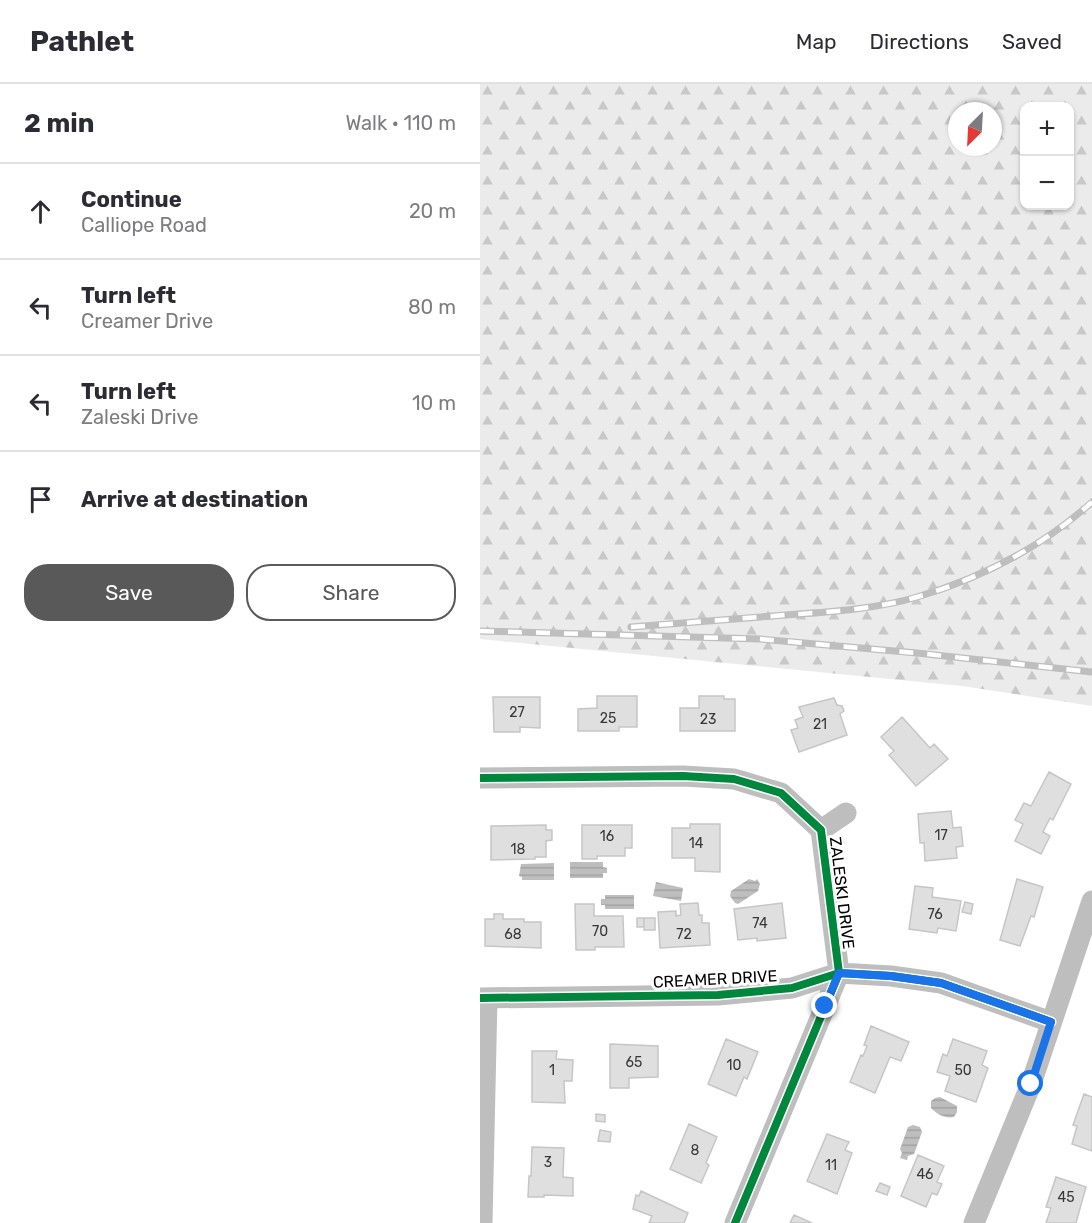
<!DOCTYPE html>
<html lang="en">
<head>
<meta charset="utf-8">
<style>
	:root { --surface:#fff; --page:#f2f2f3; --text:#2b2b33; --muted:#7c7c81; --line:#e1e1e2; --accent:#595959 }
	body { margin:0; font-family:Rubik,sans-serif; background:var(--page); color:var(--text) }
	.controls { position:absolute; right:18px; top:18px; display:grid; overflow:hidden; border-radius:12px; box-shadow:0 2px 4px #0004 }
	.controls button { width:54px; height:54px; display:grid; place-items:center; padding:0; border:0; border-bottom:2px solid var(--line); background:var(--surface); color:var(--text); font:30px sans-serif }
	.compass { position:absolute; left:468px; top:18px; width:54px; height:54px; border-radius:50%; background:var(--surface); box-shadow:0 2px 4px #0004; rotate:204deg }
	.stop { position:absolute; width:18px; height:18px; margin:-14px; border:4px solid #1a73e8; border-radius:50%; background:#fff }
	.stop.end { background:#1a73e8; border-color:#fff; box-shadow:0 2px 6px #0008 }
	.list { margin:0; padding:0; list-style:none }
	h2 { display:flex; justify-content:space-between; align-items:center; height:78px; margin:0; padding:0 24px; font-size:26px }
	h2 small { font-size:20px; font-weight:400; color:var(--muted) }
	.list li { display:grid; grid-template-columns:39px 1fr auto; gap:18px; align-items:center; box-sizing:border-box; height:96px; padding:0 24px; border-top:2px solid var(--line) }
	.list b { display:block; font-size:22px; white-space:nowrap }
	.list p { margin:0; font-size:20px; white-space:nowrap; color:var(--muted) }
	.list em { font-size:20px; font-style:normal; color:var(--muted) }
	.actions { display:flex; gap:12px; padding:18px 24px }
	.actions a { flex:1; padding:14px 0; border:2px solid var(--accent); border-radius:24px; text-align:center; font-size:21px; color:var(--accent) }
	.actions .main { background:var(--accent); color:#fff }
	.icon { flex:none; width:33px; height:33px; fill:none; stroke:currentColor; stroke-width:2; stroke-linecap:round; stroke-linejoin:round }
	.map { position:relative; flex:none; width:612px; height:1139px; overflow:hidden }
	header { display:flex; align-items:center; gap:36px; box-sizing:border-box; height:84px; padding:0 30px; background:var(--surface); border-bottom:2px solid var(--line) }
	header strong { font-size:28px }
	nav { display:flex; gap:33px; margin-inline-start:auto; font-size:21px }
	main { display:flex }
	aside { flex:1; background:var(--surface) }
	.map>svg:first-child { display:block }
	.forest { fill:url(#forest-firs); fill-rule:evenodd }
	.water { fill:url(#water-rules) }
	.building { fill:#dfdfdf; stroke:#c6c6c6; stroke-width:1.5 }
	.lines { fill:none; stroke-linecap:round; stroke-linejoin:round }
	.minor { stroke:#bebebe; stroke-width:21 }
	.rail-casing { stroke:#bebebe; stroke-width:7 }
	.rail { stroke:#fff; stroke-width:4.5; stroke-dasharray:14; stroke-linecap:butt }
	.cycleway-casing { stroke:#fff; stroke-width:11 }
	.cycleway { stroke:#00873e; stroke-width:8 }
	.route { stroke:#1a73e8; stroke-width:8 }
	.labels { text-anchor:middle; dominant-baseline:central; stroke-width:6; stroke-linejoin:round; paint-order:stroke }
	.number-label { font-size:14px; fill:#383838 }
	.street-label { font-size:16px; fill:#000; stroke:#fff }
</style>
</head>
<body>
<header>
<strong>Pathlet</strong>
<nav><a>Map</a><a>Directions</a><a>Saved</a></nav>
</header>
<main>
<aside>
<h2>2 min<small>Walk · 110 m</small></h2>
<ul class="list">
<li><svg class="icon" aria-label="ahead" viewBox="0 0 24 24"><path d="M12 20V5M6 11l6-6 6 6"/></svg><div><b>Continue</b><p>Calliope Road</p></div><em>20 m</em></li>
<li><svg class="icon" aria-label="left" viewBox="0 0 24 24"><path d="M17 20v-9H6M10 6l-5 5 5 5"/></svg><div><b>Turn left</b><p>Creamer Drive</p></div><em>80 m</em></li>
<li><svg class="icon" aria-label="left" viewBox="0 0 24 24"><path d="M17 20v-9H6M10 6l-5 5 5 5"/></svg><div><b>Turn left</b><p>Zaleski Drive</p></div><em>10 m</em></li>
<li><svg class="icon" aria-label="arrive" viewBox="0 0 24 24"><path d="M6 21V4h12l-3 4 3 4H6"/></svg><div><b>Arrive at destination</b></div></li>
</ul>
<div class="actions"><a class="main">Save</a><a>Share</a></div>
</aside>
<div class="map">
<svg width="612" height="1139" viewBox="0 0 612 1139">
	<defs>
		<pattern id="forest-firs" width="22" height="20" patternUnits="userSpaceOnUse" patternTransform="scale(1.5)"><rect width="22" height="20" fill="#ebebeb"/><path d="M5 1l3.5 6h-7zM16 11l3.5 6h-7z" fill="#c8c8c8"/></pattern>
		<pattern id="water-rules" width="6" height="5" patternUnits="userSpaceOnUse" patternTransform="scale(1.5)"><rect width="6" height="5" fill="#bebebe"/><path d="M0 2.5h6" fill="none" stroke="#a2a2a2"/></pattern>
	</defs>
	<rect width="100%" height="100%" fill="#fff"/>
	<path class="forest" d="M0,0H612V622L482,602L0,555ZM544,22H590V122H544ZM477,27H513V63H477Z"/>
	<path class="water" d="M90,778H123V783L127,784V789H123V794H90Z
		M74,779V796H42V793L39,792L41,780Z
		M269,795L275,797L277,795L280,800L278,807L258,820L255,819L250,812L251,807Z
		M176,798L203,804L201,817L173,812Z
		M125,811H154V825H125V821H121V815H125Z
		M460,1013L477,1022V1028L474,1033C466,1035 456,1030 451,1024V1017L455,1014Z
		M433,1041L440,1043L442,1048L434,1070L428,1072L427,1076L420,1074L422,1069L420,1065L428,1043Z"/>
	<path class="building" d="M117,612H157V643H139V647H98V625L117,624Z
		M219,612H244V615H255V647H200V624H219Z
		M13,613H60V644L40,643V648H14Z
		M354,614L357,621L362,622L364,627L360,630L367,651L319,668L311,646L318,644L315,636L323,633L319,623Z
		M422,633L450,664L454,660L468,675L436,702L409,671L414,667L401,653Z
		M569,688L591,700L573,736L570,734L563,748L570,752L561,770L535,757L543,740L535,736L544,719L551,722Z
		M471,727L473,744L481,743L483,762L476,763L477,774L445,777L444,759H440L438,730Z
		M210,740H240V788L215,787V774H192V744H210Z
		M66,741V746H72V756L66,757V773H55V775L11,776V742Z
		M102,741H152V764H145V772H117V775H102Z
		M537,795L563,803L554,833L551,832L540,862L520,856Z
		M435,802L453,804L452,813L481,817L476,847L458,844L457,849L429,845Z
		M485,818L493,820L491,830L482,828Z
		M218,819L219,831H222V839H229L230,861L180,864L178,828L196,827V832L201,831L200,820Z
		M302,819L306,854L277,857V854L258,856L254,825Z
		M95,820H114V832H143L144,863H115V866H96Z
		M14,830H23V835H44V838H61V864L5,862V835H14Z
		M157,834H164V843H157Z
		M164,834H175V846H164Z
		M391,942L429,958L421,977L410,973L395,1009L370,998L381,971L383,972L387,962L384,961Z
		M246,955L278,968L267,995L264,993L256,1012L228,1000Z
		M473,955L507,967L502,981L508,984L496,1018L465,1007L470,992L457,988L463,970L467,972Z
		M130,960L178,962V993L149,994V1004H130Z
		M52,967H77L76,975L93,976L92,997H84L85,1019L52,1018Z
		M604,1010L612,1013V1067L592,1060L597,1042L593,1041Z
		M116,1030L125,1031V1038L116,1037Z
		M209,1040L237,1053L226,1079L229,1081L221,1099L190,1085Z
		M120,1046L131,1048L130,1058L118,1057Z
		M347,1050L369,1058L365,1066L372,1069L357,1110L327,1097Z
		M52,1063L84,1064L83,1093L93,1094V1112L64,1111V1113H48L49,1092H51Z
		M438,1071L464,1082L457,1098L462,1100L457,1111L452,1109L446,1123L421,1112Z
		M576,1093L606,1103L596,1139H566L571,1124L566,1123Z
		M400,1099L410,1103L407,1111L396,1107Z
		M161,1107L208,1129L204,1139H169L172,1132L153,1125L156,1111L159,1112Z
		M314,1131L332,1139H310Z"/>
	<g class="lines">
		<path class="minor" d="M0,694L203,692L254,695L301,709L341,746L359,889L255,1139
			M341,746L366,729
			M0,914L238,911L312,904L359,889L411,892L461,899L571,938
			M2,1139L7,914
			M494,1139L551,1000L612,817"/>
		<g class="rail-casing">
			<path id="rail" d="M151,543C203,539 254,535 306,531C348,528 397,525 437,513C501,494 562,463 612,418
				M0,547L280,555L437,569L612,588"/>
		</g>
		<use href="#rail" class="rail"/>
		<g class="cycleway-casing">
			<path id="cycleway" d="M0,694L203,692L254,695L301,709L341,746L359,889L255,1139
				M0,914L238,911L312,904L359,889L411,892L461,899L571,938"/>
		</g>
		<use href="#cycleway" class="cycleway"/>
	</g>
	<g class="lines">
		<path class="route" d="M345,922L359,889L411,892L461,899L571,938L551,1000"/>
	</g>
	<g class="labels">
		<g class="number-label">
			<text x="37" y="628">27</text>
			<text x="128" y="634">25</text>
			<text x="228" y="635">23</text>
			<text x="340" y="640">21</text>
			<text x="461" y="751">17</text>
			<text x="127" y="752">16</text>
			<text x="216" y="759">14</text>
			<text x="38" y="765">18</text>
			<text x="455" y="830">76</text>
			<text x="280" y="839">74</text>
			<text x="120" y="847">70</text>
			<text x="33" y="850">68</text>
			<text x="204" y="850">72</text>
			<text x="154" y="978">65</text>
			<text x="254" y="981">10</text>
			<text x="72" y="986">1</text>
			<text x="483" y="986">50</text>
			<text x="215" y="1066">8</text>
			<text x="68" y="1078">3</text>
			<text x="351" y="1081">11</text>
			<text x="445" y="1090">46</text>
			<text x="586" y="1113">45</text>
		</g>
		<g class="street-label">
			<text transform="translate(362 809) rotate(83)">ZALESKI DRIVE</text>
			<text transform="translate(235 895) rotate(-3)">CREAMER DRIVE</text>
		</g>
	</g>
</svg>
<div class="controls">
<button>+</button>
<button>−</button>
</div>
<svg class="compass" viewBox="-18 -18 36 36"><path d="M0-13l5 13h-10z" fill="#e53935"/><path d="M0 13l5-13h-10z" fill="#7c7c81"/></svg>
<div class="stop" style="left:551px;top:1000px"></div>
<div class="stop end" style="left:345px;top:922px"></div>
</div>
</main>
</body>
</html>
